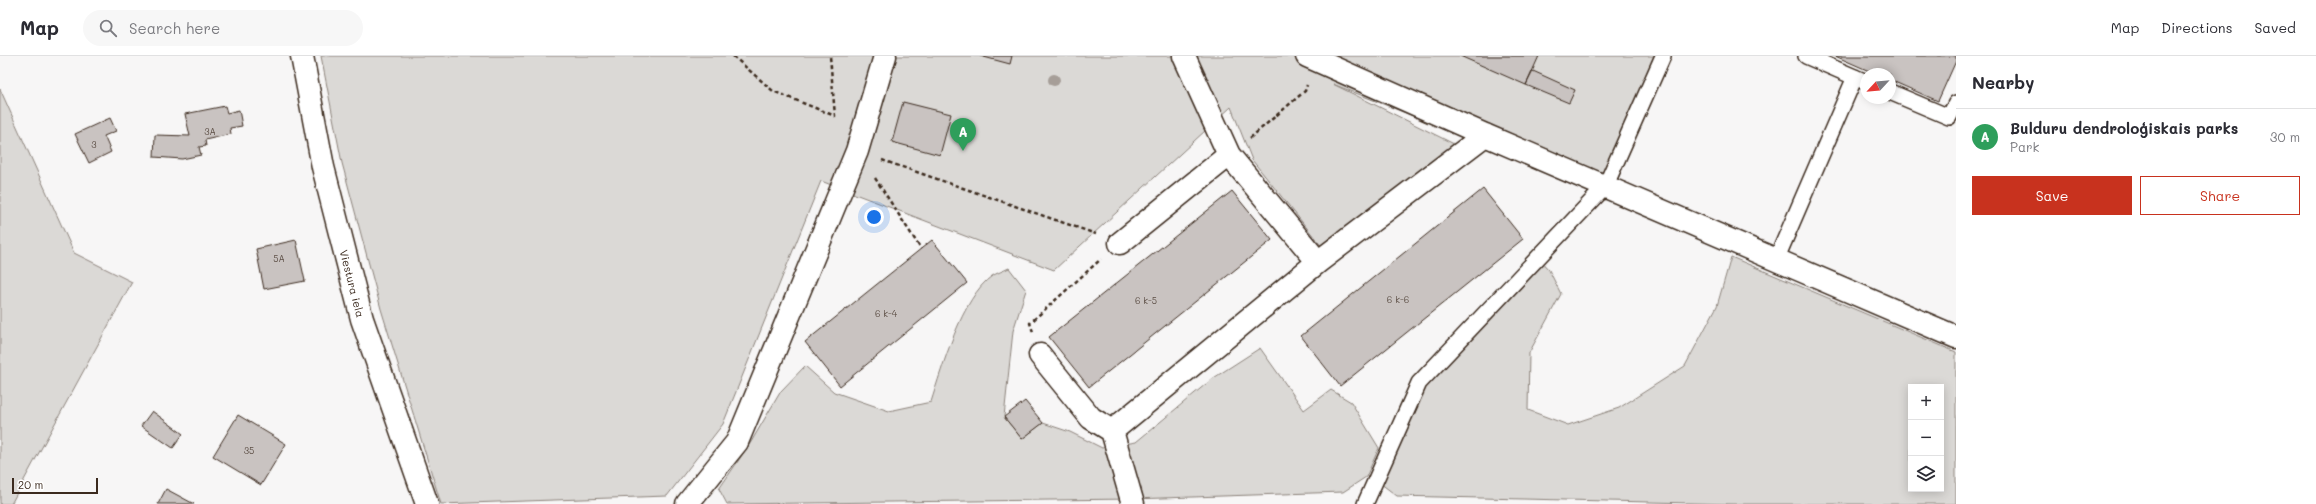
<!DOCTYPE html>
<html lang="en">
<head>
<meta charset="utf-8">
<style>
	:root { --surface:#fff; --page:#f7f7f7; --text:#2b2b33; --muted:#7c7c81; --line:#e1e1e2; --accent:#c8321e }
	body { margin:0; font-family:Mali,sans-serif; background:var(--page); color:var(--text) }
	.controls { position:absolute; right:12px; bottom:12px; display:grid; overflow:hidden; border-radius:0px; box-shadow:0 2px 10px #0003 }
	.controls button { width:36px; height:36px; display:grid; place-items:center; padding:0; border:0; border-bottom:1px solid var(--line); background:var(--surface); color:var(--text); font:20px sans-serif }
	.compass { position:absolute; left:1860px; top:12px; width:36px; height:36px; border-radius:50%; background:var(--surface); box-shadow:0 2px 10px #0003; rotate:244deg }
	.scale { position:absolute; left:12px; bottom:10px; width:86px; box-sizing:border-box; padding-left:4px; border:2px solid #3b2a1e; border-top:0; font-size:11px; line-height:14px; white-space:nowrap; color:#3b2a1e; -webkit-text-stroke:3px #fff; paint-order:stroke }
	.you { position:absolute; left:874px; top:161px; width:14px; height:14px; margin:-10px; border:3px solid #fff; border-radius:50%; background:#1a73e8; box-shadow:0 0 0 6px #1a73e833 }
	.badge { display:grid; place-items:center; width:26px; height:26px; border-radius:50%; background:var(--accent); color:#fff; font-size:13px; font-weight:700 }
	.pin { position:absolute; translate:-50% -33px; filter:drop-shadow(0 1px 2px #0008) }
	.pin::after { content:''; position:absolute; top:21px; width:14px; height:12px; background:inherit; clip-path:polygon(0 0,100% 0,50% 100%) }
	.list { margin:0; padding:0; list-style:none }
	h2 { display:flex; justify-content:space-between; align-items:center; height:52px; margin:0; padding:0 16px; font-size:17px }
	h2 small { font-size:13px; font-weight:400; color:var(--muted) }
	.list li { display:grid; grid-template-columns:26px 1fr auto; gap:12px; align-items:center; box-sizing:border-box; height:56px; padding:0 16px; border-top:1px solid var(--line) }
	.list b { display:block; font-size:15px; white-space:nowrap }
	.list p { margin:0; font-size:13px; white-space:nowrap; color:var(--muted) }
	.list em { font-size:13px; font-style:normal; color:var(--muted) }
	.actions { display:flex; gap:8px; padding:12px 16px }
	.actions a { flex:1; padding:9px 0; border:1px solid var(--accent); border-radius:0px; text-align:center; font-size:14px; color:var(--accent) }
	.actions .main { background:var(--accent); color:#fff }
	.icon { flex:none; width:22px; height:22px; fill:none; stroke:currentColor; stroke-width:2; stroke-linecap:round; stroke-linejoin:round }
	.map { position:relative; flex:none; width:1956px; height:448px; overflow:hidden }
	header { display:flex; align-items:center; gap:24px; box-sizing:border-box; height:56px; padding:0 20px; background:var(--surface); border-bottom:1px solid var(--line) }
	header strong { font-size:19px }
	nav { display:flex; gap:22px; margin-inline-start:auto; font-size:14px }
	.search { width:280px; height:36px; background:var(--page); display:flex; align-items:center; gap:10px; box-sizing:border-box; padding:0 14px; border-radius:22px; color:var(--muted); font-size:15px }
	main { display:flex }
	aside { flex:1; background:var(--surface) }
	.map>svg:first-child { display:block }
	.green { fill:#dbd9d6; stroke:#8b827a; fill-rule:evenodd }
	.building { fill:#c9c3c1; stroke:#3b2a1e }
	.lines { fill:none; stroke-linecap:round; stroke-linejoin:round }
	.lane-casing { stroke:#3b2a1e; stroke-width:18 }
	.street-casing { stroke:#3b2a1e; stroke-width:25 }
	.secondary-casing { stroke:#3b2a1e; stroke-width:25 }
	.path { stroke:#3b2a1e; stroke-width:2.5; stroke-dasharray:4 3; stroke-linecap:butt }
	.lane { stroke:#fff; stroke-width:15 }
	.street { stroke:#fff; stroke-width:22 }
	.secondary { stroke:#fff; stroke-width:22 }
	.tree { fill:#a69e98 }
	.labels { text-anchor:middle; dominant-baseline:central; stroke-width:4; stroke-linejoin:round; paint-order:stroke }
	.number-label { font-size:9px; fill:#5e5047 }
	.street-label { font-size:11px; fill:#3b2a1e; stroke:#fff }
</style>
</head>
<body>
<header>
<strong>Map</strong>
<div class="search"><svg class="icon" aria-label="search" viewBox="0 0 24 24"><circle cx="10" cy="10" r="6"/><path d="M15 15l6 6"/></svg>Search here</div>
<nav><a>Map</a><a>Directions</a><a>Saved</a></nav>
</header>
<main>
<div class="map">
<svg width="1956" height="448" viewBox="0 0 1956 448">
	<rect width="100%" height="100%" fill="#f7f6f6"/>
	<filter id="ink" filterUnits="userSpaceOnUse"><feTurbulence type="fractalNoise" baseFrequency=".025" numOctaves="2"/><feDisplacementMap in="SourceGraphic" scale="8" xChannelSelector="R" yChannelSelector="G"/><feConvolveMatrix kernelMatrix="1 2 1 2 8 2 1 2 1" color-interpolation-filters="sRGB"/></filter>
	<g filter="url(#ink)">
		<path class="green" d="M321,0H1670L1611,139L1333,28L1456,89L1323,192L1252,104L1231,51L1054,214L821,125L723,368L667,440L441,448L381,253L342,107Z
			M0,33L74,197L132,226L11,448H0Z
			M1731,201L1956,296V448H1734L1397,440L1376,424L1419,327L1538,202L1549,214L1561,238L1529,297L1528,354L1568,369L1619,352L1685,310L1717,250ZM1911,331H1941V433H1911Z
			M1009,212L1026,234L1013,275L1004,361L1022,383L1043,367L1070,376L1102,392L1136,386L1212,323L1260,292L1304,354L1331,334L1351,346L1379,392L1366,421L1343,436L1132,443L727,448L719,433L751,386L781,335L805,310L834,336L889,355L931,346C942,312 962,241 992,220C997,217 1003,215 1009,212Z"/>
		<path class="building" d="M980,0H1012L1010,8Z
			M1460,0H1539L1526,29Z
			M1835,0H1956V5L1938,45L1890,24V18H1876Z
			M1533,15L1575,34L1569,47L1526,29Z
			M903,46L951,58L940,99L892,86Z
			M225,50L227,57L239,54L242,70L230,72L231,78L205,84L206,90L199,91L201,99L182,103L154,101L155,79L190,80L185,58Z
			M110,62L116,75L104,80L111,96L89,107L75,78Z
			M1483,133L1523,183L1340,330L1301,280Z
			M1232,135L1272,184L1089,331L1049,281Z
			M296,184L305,225L264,233L256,193Z
			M932,184L967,227L840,330L805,286Z
			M1025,345L1043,367L1022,383L1004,361Z
			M152,355L183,378L173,392L141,370Z
			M238,359L286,388L261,429L213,400Z
			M166,433L194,448H158Z"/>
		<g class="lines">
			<g class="lane-casing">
				<path id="lane" d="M1806,0L1866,26
					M1890,36L1949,61L1956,47
					M1776,204L1855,21
					M1365,448L1419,327L1605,131L1663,0"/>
			</g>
			<g class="street-casing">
				<path id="street" d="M1307,0L1485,79L1956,281
					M1120,187L1229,99
					M1318,206L1485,79
					M1040,299L1091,362L1112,375L1318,206L1229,99L1184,0
					M1112,375L1133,448
					M687,448L737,386L857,95L885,0"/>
			</g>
			<g class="secondary-casing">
				<g id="secondary">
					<path id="s1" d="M302,0L323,111L362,263L427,448"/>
				</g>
			</g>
			<path class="path" d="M733,0L773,35L835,60L830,0
				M1250,82L1305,35L1307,29
				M882,104L1096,178
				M875,122L921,193
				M1033,276L1030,267L1101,203"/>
			<use href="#lane" class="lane"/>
			<use href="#street" class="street"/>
			<use href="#secondary" class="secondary"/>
		</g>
		<circle class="tree" cx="1054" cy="24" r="6"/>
	</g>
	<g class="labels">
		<g class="number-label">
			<text x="210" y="75">3A</text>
			<text x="94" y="88">3</text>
			<text x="279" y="202">5A</text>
			<text x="1398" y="243">6 k-6</text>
			<text x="1146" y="244">6 k-5</text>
			<text x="886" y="257">6 k-4</text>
			<text x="249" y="394">35</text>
		</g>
		<g class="street-label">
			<text stroke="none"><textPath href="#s1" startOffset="233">Viestura iela</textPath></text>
		</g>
	</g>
</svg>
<div class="controls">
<button>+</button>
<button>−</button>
<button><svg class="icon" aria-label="layers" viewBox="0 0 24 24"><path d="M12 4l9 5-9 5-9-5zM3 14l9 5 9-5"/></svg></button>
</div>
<svg class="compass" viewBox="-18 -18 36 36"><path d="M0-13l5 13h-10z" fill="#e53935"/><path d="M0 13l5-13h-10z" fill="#7c7c81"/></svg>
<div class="scale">20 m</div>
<div class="you"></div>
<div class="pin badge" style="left:963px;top:95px;background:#2e9e5b">A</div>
</div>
<aside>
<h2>Nearby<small></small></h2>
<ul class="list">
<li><span class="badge" style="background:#2e9e5b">A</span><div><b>Bulduru dendroloģiskais parks</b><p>Park</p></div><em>30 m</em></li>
</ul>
<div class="actions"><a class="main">Save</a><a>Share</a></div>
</aside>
</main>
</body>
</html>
